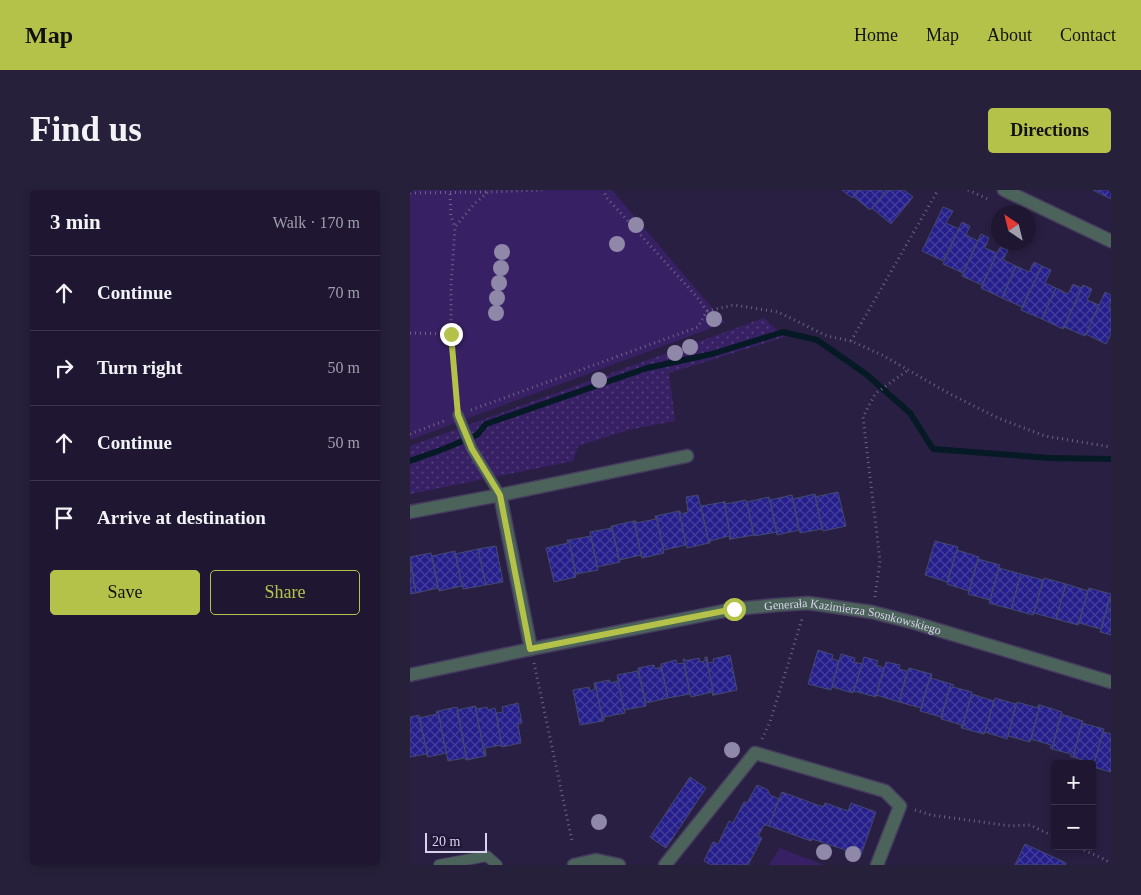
<!DOCTYPE html>
<html lang="en">
<head>
<meta charset="utf-8">
<style>
	:root { --surface:#1f1732; --page:#27203a; --text:#f1f3f6; --muted:#a19fac; --line:#3c364d; --accent:#b4c24a }
	body { margin:0; font-family:Georgia,serif; background:var(--page); color:var(--text) }
	.controls { position:absolute; right:15px; bottom:15px; display:grid; overflow:hidden; border-radius:5px; box-shadow:0 2px 8px #0003 }
	.controls button { width:45px; height:45px; display:grid; place-items:center; padding:0; border:0; border-bottom:1px solid var(--line); background:var(--surface); color:var(--text); font:25px sans-serif }
	.compass { position:absolute; left:581px; top:15px; width:45px; height:45px; border-radius:50%; background:var(--surface); box-shadow:0 2px 8px #0003; rotate:325deg }
	.scale { position:absolute; left:15px; bottom:12px; width:62px; box-sizing:border-box; padding-left:5px; border:2px solid #d8d3ea; border-top:0; font-size:14px; line-height:18px; white-space:nowrap; color:#d8d3ea; -webkit-text-stroke:4px #201537; paint-order:stroke }
	.stop { position:absolute; width:15px; height:15px; margin:-11px; border:4px solid #b4c24a; border-radius:50%; background:#fff }
	.stop.end { background:#b4c24a; border-color:#fff; box-shadow:0 1px 5px #0008 }
	.list { margin:0; padding:0; list-style:none }
	h2 { display:flex; justify-content:space-between; align-items:center; height:65px; margin:0; padding:0 20px; font-size:21px }
	h2 small { font-size:16px; font-weight:400; color:var(--muted) }
	.list li { display:grid; grid-template-columns:32px 1fr auto; gap:15px; align-items:center; box-sizing:border-box; height:75px; padding:0 20px; border-top:1px solid var(--line) }
	.list b { display:block; font-size:19px; white-space:nowrap }
	.list em { font-size:16px; font-style:normal; color:var(--muted) }
	.actions { display:flex; gap:10px; padding:15px 20px }
	.actions a { flex:1; padding:11px 0; border:1px solid var(--accent); border-radius:5px; text-align:center; font-size:18px; color:var(--accent) }
	.actions .main { background:var(--accent); color:#111 }
	.icon { flex:none; width:28px; height:28px; fill:none; stroke:currentColor; stroke-width:2; stroke-linecap:round; stroke-linejoin:round }
	.map { position:relative; flex:none; width:701px; height:675px; overflow:hidden; border-radius:5px }
	header { display:flex; align-items:center; gap:30px; box-sizing:border-box; height:70px; padding:0 25px; background:var(--accent); color:#111 }
	header strong { font-size:24px }
	nav { display:flex; gap:28px; margin-inline-start:auto; font-size:18px }
	.intro { display:flex; align-items:center; justify-content:space-between; box-sizing:border-box; height:120px; padding:0 30px }
	h1 { margin:0; font-size:35px }
	.button { padding:12px 22px; border-radius:5px; background:var(--accent); color:#111; font-size:18px; font-weight:700 }
	main { display:flex; gap:30px; padding:0 30px }
	aside { flex:1; background:var(--surface); border-radius:5px; box-shadow:0 2px 8px #0003 }
	.map>svg:first-child { display:block }
	.grass { fill:url(#grass-dots) }
	.park { fill:#382064 }
	.lines { fill:none; stroke-linecap:round; stroke-linejoin:round }
	.stream { stroke:#061a25; stroke-width:6 }
	.building { fill:url(#building-cross-hatch); stroke:#42496f }
	.lane-casing { stroke:#453c5d; stroke-width:12 }
	.street-casing { stroke:#453c5d; stroke-width:15 }
	.path { stroke:#6d6583; stroke-width:3; stroke-dasharray:1 4; stroke-linecap:butt }
	.lane { stroke:#4c635c; stroke-width:10 }
	.street { stroke:#4c635c; stroke-width:12 }
	.tree { fill:#9088a8 }
	.route { stroke:#b4c24a; stroke-width:6 }
	.labels { text-anchor:middle; dominant-baseline:central; stroke-width:5; stroke-linejoin:round; paint-order:stroke }
	.street-label { font-size:12px; fill:#d8d3ea; stroke:#201537 }
</style>
</head>
<body>
<header>
<strong>Map</strong>
<nav><a>Home</a><a>Map</a><a>About</a><a>Contact</a></nav>
</header>
<div class="intro"><h1>Find us</h1><a class="button">Directions</a></div>
<main>
<aside>
<h2>3 min<small>Walk · 170 m</small></h2>
<ul class="list">
<li><svg class="icon" aria-label="ahead" viewBox="0 0 24 24"><path d="M12 20V5M6 11l6-6 6 6"/></svg><div><b>Continue</b></div><em>70 m</em></li>
<li><svg class="icon" aria-label="right" viewBox="0 0 24 24"><path d="M7 20v-9h11M14 6l5 5-5 5"/></svg><div><b>Turn right</b></div><em>50 m</em></li>
<li><svg class="icon" aria-label="ahead" viewBox="0 0 24 24"><path d="M12 20V5M6 11l6-6 6 6"/></svg><div><b>Continue</b></div><em>50 m</em></li>
<li><svg class="icon" aria-label="arrive" viewBox="0 0 24 24"><path d="M6 21V4h12l-3 4 3 4H6"/></svg><div><b>Arrive at destination</b></div></li>
</ul>
<div class="actions"><a class="main">Save</a><a>Share</a></div>
</aside>
<div class="map">
<svg width="701" height="675" viewBox="0 0 701 675">
	<defs>
		<pattern id="grass-dots" width="8" height="8" patternUnits="userSpaceOnUse" patternTransform="scale(1.25)"><rect width="8" height="8" fill="#382064"/><path d="M2 2h.1M6 6h.1" fill="none" stroke="#54407a" stroke-width="1.8" stroke-linecap="round"/></pattern>
		<pattern id="building-cross-hatch" width="8" height="8" patternUnits="userSpaceOnUse" patternTransform="scale(1.25)"><rect width="8" height="8" fill="#261f8b"/><path d="M0 0l8 8M0 8l8-8" fill="none" stroke="#453f9c"/></pattern>
	</defs>
	<rect width="100%" height="100%" fill="#291f42"/>
	<path class="grass" d="M354,128L374,147L259,183L265,231L218,240L168,256L163,271L0,304V256Z"/>
	<path class="park" d="M0,0H202L315,133L0,250Z
		M370,658L414,675H359Z"/>
	<g class="lines">
		<path class="stream" d="M0,271L31,260L67,245L76,234L237,178L302,164L373,142L407,150L456,184L500,223L523,259L640,268L701,269"/>
	</g>
	<path class="building" d="M432,0H448L442,8Z
		M448,0H477L460,20L443,6Z
		M477,0H494L503,7L481,34L462,18Z
		M683,0H701V9Z
		M533,17L543,21L536,33L549,39L533,71L512,61Z
		M552,32L560,36L556,45L568,51L553,83L533,74Z
		M571,44L579,48L575,58L587,63L572,95L552,86Z
		M590,57L598,60L593,70L606,76L592,108L571,98Z
		M624,72L632,76L612,117L592,108L606,76L619,82Z
		M632,76L641,80L635,93L646,98L632,129L611,120Z
		M663,94L672,98L653,139L632,129L646,98L658,104Z
		M673,95L682,99L677,110L689,115L675,146L654,137Z
		M695,102L701,105V112L699,116L701,117V144L696,154L676,144Z
		M428,302L436,336L413,341L405,307Z
		M405,304L412,339L390,343L383,309Z
		M288,305L299,353L277,358L269,321H270L271,324L278,322L276,307Z
		M382,305L389,340L367,345L360,310Z
		M359,307L367,342L344,346L337,312Z
		M336,310L344,345L321,349L314,312L315,311V314Z
		M314,312L321,349L320,350L319,346L300,351V353H299L291,316Z
		M269,321L276,355L254,360L246,326Z
		M245,326H246L254,363L232,368L224,331H226V333L246,329Z
		M224,331L232,368L231,365L209,370L202,336Z
		M201,336L210,372L187,377L180,342L202,338Z
		M181,346L188,380L166,384L159,350Z
		M157,350H159L166,387L144,392L136,358L158,353Z
		M525,351L548,357L537,392L515,385Z
		M86,356L93,392L76,395L68,359Z
		M68,359L76,395L53,399L45,364Z
		M547,360L569,367L559,401L537,394Z
		M45,361L52,396L29,401L22,366Z
		M21,363L28,398L6,403L0,367Z
		M568,369L590,375L580,410L558,404Z
		M0,372L6,403L0,404Z
		M589,378L611,384L601,419L579,413Z
		M611,384L633,390L623,425L601,419Z
		M634,388L656,394L646,429L624,423Z
		M656,394L678,401L668,435L646,429Z
		M679,398L701,404L691,439L669,433Z
		M700,407H701V445L690,442Z
		M408,460L423,465L422,469L429,471L421,500L398,494Z
		M431,464L445,468L444,472L452,474L443,503L422,497Z
		M320,465L327,500L304,505L296,467H297L298,473L304,472L303,469Z
		M295,467H296L304,505L303,506L302,502L281,507L273,469H275V471L289,468L290,472L295,471Z
		M454,467L468,471L466,475L474,478L466,507L444,501Z
		M266,470L267,474L274,473L280,504L258,508L251,474Z
		M476,472L490,475L489,479L497,481L489,512L466,505Z
		M244,475L245,479L251,477L258,508L236,513L228,478Z
		M499,478L521,484L511,518L489,512Z
		M228,481L236,516L214,520L207,485Z
		M521,484H522L521,488L541,494L531,527L510,521Z
		M200,490V493L208,491L215,523L194,527V530L193,531L185,493Z
		M184,493H185L193,531L170,535L163,500L179,497L180,501L185,499Z
		M541,494L544,495L543,497L562,502L552,538H551L552,535L531,529Z
		M562,504L584,511L574,544L552,538Z
		M585,508L606,514L597,549L575,542Z
		M607,512L628,518V515H630L620,552L598,546Z
		M108,513L112,533L108,534L111,553L92,557L86,523L93,522L92,517Z
		M630,515L652,522L642,559L640,558L641,555L621,549Z
		M65,516L67,519L77,517L78,520L85,518L86,523L92,557L91,555L75,558L76,566H75Z
		M65,516L75,566L57,570L47,520Z
		M47,517L57,570H56L55,568L38,571L28,521Z
		M28,521L36,563L18,567L9,528L27,524L26,522Z
		M651,524L673,531L663,567H661V564L642,559Z
		M9,525L18,567L16,564L0,567V527Z
		M672,533L694,539L683,577L682,576V573L663,567Z
		M693,542L701,544V582L683,577Z
		M280,587L296,598L256,658L240,647Z
		M347,595L358,600L360,605L369,609L359,636L354,635L348,646L352,648L338,675H301L294,671L303,652L308,654L319,631L323,633L334,612L337,613Z
		M372,602L413,617L415,613L438,621L441,613L466,622L451,665L402,649L401,651L359,636Z
		M615,654L656,673L655,675H605Z"/>
	<g class="lines">
		<g class="lane-casing">
			<path id="lane" d="M48,225L62,259L90,305
				M29,675L77,666L87,675"/>
		</g>
		<g class="street-casing">
			<g id="street">
				<path d="M594,0L701,51"/>
				<path d="M90,305L121,459"/>
				<path d="M0,322L90,305L277,266"/>
				<path id="s1" d="M0,485L121,459L324,419L367,415L398,413L462,422L505,433L701,492"/>
				<path d="M164,675L186,670L209,675"/>
				<path d="M255,675L345,563L475,601L490,616L467,675"/>
			</g>
		</g>
		<path class="path" d="M558,0L580,10
			M0,3L78,2L79,0
			M40,4L41,27L45,37
			M297,121L324,115L368,122L417,146L441,151L472,165L540,204L588,228L635,246L701,257
			M0,143L41,144
			M441,151L528,0
			M46,210L41,144V96L45,37L65,13L78,2L132,0
			M61,220L288,137L297,121L286,106L197,8L193,0
			M0,244L34,231
			M465,407L470,371L453,227L465,204L498,180
			M124,473L162,651
			M352,549L360,532L392,429
			M505,620L521,625L601,636L620,635L645,647
			M665,656L696,670L701,674"/>
		<use href="#lane" class="lane"/>
		<use href="#street" class="street"/>
	</g>
	<g class="tree">
		<circle cx="226" cy="35" r="8"/>
		<circle cx="207" cy="54" r="8"/>
		<circle cx="92" cy="62" r="8"/>
		<circle cx="91" cy="78" r="8"/>
		<circle cx="89" cy="93" r="8"/>
		<circle cx="87" cy="108" r="8"/>
		<circle cx="86" cy="123" r="8"/>
		<circle cx="304" cy="129" r="8"/>
		<circle cx="280" cy="157" r="8"/>
		<circle cx="265" cy="163" r="8"/>
		<circle cx="189" cy="190" r="8"/>
		<circle cx="322" cy="560" r="8"/>
		<circle cx="189" cy="632" r="8"/>
		<circle cx="414" cy="662" r="8"/>
		<circle cx="443" cy="664" r="8"/>
	</g>
	<g class="lines">
		<path class="route" d="M41,144L48,225L62,259L90,305L120,459L324,419"/>
	</g>
	<g class="labels">
		<g class="street-label">
			<text stroke="none"><textPath href="#s1" startOffset="451">Generała Kazimierza Sosnkowskiego</textPath></text>
		</g>
	</g>
</svg>
<div class="controls">
<button>+</button>
<button>−</button>
</div>
<svg class="compass" viewBox="-18 -18 36 36"><path d="M0-13l5 13h-10z" fill="#e53935"/><path d="M0 13l5-13h-10z" fill="#a19fac"/></svg>
<div class="scale">20 m</div>
<div class="stop" style="left:324px;top:419px"></div>
<div class="stop end" style="left:41px;top:144px"></div>
</div>
</main>
</body>
</html>
